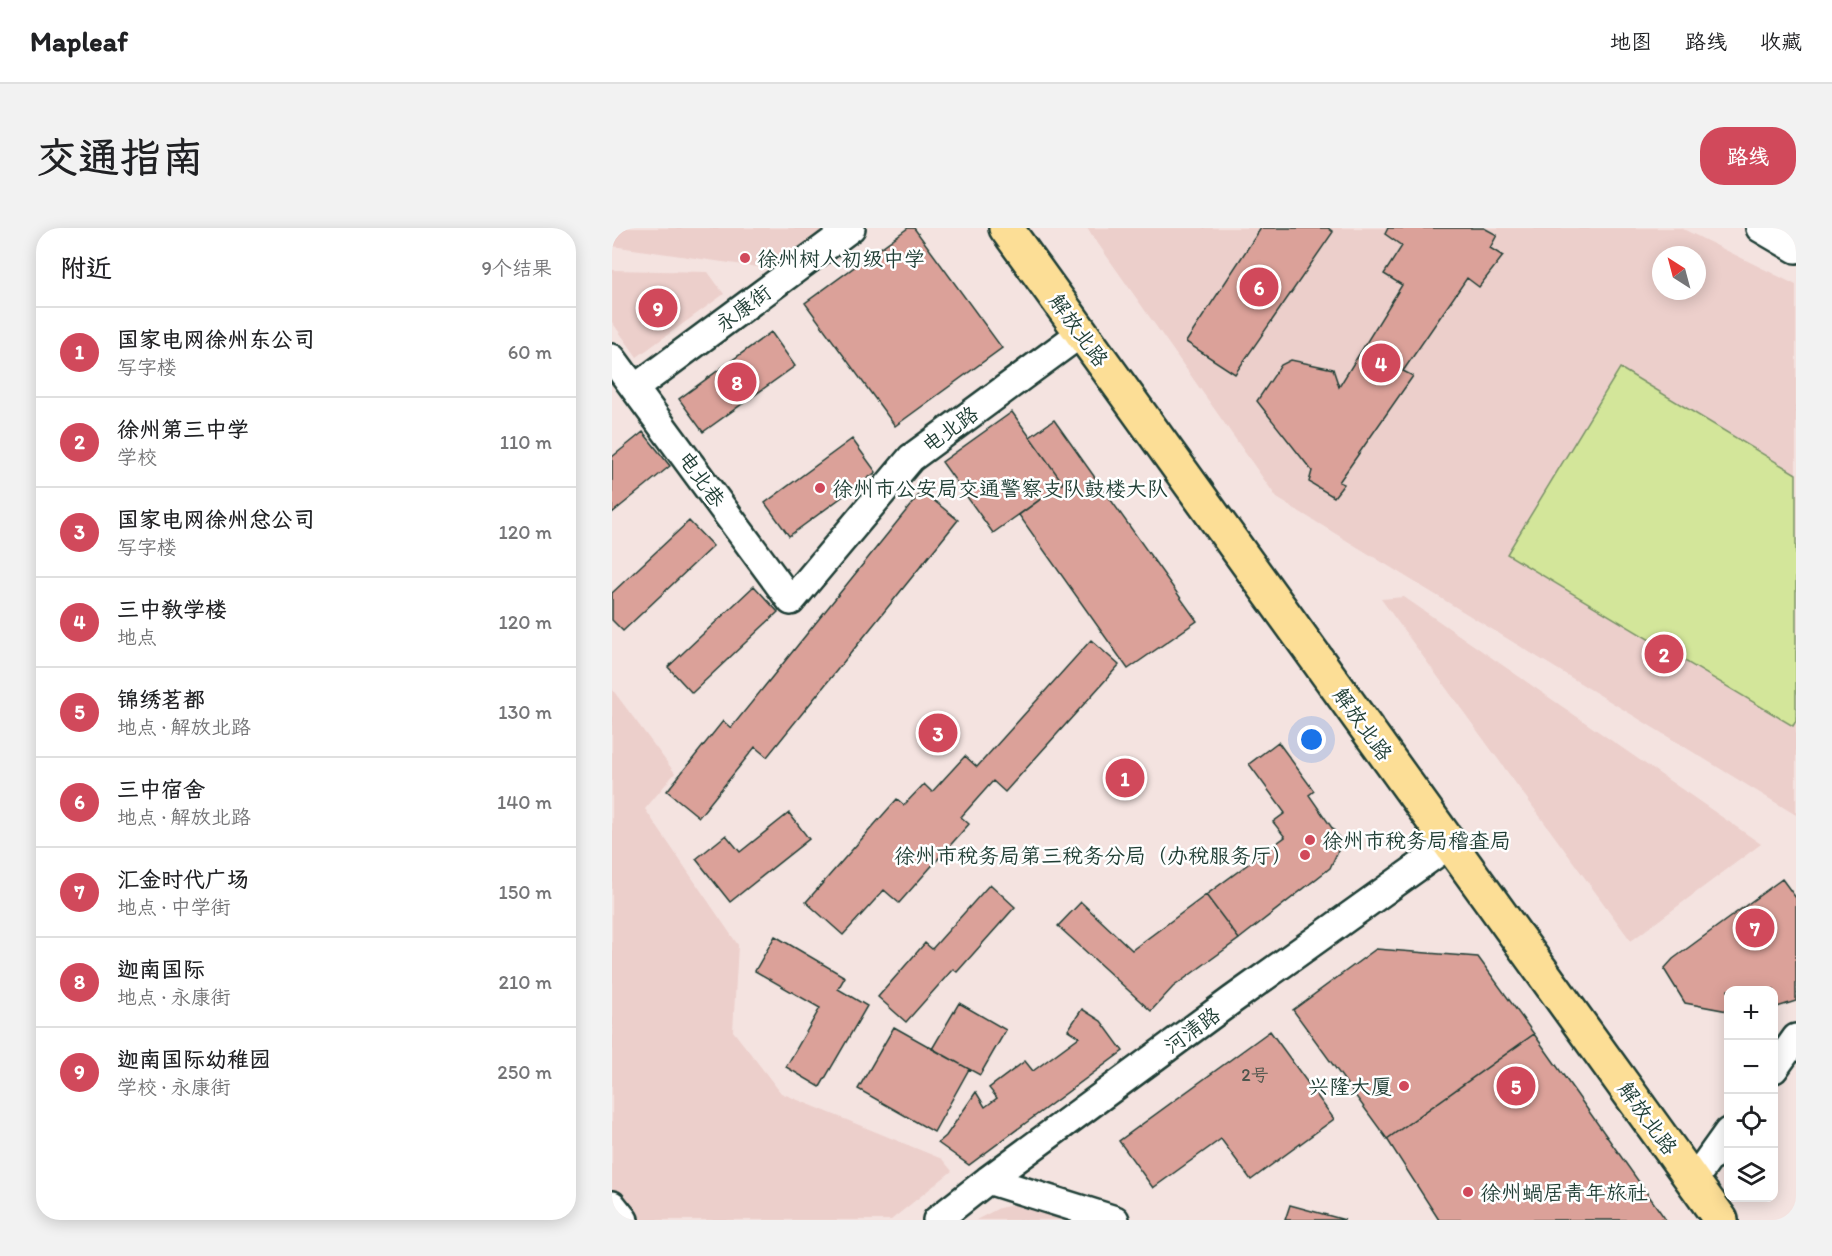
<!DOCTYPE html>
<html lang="zh">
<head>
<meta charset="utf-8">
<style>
	:root { --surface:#fff; --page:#f2f2f2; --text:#202124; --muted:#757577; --line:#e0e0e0; --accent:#d1495b }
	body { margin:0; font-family:Itim,"LXGW WenKai TC",sans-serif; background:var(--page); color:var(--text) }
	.controls { position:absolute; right:18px; bottom:18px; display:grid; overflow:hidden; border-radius:12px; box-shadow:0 3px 15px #0003 }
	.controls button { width:54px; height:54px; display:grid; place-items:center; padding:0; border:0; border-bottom:2px solid var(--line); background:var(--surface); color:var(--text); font:30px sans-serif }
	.compass { position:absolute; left:1040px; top:18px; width:54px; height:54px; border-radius:50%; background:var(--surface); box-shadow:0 3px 15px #0003; rotate:324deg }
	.you { position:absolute; left:700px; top:512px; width:21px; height:21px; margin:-15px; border:4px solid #fff; border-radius:50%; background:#1a73e8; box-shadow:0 0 0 9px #1a73e833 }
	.badge { display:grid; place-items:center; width:39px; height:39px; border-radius:50%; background:var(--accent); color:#fff; font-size:20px; font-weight:700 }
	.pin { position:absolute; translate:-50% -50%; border:3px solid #fff; box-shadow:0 2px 6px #0006 }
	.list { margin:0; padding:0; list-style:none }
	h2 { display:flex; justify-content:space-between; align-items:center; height:78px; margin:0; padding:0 24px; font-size:26px }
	h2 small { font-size:20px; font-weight:400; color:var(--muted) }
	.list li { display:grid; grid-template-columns:39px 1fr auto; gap:18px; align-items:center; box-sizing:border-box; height:90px; padding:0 24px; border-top:2px solid var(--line) }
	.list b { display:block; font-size:22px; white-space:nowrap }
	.list p { margin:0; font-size:20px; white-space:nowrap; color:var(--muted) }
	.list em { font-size:20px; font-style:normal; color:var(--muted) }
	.icon { flex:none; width:33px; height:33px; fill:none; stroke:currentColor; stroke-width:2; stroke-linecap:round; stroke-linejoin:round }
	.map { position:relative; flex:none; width:1184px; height:992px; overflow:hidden; border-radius:24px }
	header { display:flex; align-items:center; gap:36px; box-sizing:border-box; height:84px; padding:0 30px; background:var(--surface); border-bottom:2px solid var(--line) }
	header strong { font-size:28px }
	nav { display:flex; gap:33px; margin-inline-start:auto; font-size:21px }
	.intro { display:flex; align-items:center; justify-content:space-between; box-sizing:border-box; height:144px; padding:0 36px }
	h1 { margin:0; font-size:42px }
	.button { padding:15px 27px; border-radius:24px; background:var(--accent); color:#fff; font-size:21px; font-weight:700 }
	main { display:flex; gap:36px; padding:0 36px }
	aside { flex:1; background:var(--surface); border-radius:24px; box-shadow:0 3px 15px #0003 }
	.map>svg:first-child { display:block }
	.built { fill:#eccfcb; fill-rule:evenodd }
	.green { fill:#d3e69a; stroke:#799267; stroke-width:1.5 }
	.building { fill:#dba199; stroke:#1f3d34; stroke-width:1.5 }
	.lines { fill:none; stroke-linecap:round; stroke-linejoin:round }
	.minor-casing { stroke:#1f3d34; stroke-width:32 }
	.major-casing { stroke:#1f3d34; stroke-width:38 }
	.minor { stroke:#fff; stroke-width:27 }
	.major { stroke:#fcde96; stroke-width:33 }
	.poi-dot { fill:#d1495b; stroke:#fff; stroke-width:2 }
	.labels { text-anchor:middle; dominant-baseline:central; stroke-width:5; stroke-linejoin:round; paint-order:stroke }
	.number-label { font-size:18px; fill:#4e564d }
	.poi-label { font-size:21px; fill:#1f3d34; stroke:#fff; text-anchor:start }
	.street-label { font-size:21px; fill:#1f3d34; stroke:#fff }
</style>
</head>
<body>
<header>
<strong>Mapleaf</strong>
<nav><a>地图</a><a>路线</a><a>收藏</a></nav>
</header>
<div class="intro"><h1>交通指南</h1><a class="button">路线</a></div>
<main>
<aside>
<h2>附近<small>9个结果</small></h2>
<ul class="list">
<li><span class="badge">1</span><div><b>国家电网徐州东公司</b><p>写字楼</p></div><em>60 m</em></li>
<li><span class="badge">2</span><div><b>徐州第三中学</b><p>学校</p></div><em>110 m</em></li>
<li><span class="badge">3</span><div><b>国家电网徐州总公司</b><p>写字楼</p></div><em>120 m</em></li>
<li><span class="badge">4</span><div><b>三中教学楼</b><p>地点</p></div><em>120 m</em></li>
<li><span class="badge">5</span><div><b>锦绣茗都</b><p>地点 · 解放北路</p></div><em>130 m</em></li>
<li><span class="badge">6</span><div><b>三中宿舍</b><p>地点 · 解放北路</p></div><em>140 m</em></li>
<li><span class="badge">7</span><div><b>汇金时代广场</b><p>地点 · 中学街</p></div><em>150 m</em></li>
<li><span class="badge">8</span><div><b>迦南国际</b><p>地点 · 永康街</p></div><em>210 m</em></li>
<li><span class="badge">9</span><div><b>迦南国际幼稚园</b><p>学校 · 永康街</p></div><em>250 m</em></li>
</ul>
</aside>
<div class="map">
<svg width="1184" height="992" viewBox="0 0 1184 992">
	<rect width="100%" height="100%" fill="#f4e3e0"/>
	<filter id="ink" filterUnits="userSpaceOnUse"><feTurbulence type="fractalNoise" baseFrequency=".0167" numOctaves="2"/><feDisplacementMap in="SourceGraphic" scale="12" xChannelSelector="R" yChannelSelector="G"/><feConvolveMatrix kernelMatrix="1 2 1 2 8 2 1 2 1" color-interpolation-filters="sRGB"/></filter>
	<g filter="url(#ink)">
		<path class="built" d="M0,0H222L166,42L0,18Z
			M475,0H1069L1184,57V587L665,270ZM1049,27H1085V63H1049Z
			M0,42L96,44L112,66L25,129L0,94Z
			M792,369L1149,616L1019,713L769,371Z
			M0,461L63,545L33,581L126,717L121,803L169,865L330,931L340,943L279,992H20L0,966Z
			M406,976L459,992H364L387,980Z"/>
		<path class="green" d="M1008,140L1184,246V493L1181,498L895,326Z"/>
		<path class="building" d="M296,0H302L390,120L283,198L193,75Z
			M649,0H716L721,4L623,146L574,114Z
			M776,0H872L885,7L878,20L891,28L867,59L855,50L791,143L801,148L727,254L732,256L722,269L697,254L700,243L645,173L669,137L679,132L721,141L727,159L790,57L772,46L790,18L773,6Z
			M159,104L183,138L91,204L67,171Z
			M400,184L451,255L381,305L330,234Z
			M442,192L585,393L516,441L407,287L451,255L418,209Z
			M31,204L58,238L0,285V229Z
			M240,211L264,244L177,308L153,275Z
			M310,263L346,292L155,529L143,519L87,589L55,563L111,493L119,500Z
			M77,293L101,318L11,403L0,392V365Z
			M142,358L166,384L80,465L56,439Z
			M479,412L507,437L393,564L381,553L349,589L357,596L287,675L272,662L231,707L194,674L285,571L292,577L312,556L320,564L353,528L365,539Z
			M666,514L702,563L697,567L727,610L726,623L718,640L627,711L594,667L673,609L661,594L673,585L637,536Z
			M177,585L197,611L118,674L84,631L114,607L128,624Z
			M1170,651L1184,670V773L1162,780V762H1116V783L1073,775L1052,741L1061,731Z
			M378,656L403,679L345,744L341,741L294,794L266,769L313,715L320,721Z
			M594,667L627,711L561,759L539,783L446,698L469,674L520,722Z
			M163,708L233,749L226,761L255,778L208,859L174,839L208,780L143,743Z
			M764,721L866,729L922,806L775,911L681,782Z
			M347,775L394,802L368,847L320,821Z
			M470,781L489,793L511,823L357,937L326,915L334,908L364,864L373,879L385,870L377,860L413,833L421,843L467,809L456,802Z
			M282,799L357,841L322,904L246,861Z
			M658,803L722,891L639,952L609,911L541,960L507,913Z
			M922,806L1054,992H827L775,911Z
			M678,977L733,992H673Z"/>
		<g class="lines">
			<g class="minor-casing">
				<path id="minor" d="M1148,0L1184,21
					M0,130L179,373L299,230L469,105
					M23,160L239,0
					M1162,841L1184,810
					M376,952L503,992
					M1081,953L1116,904
					M0,977L12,992
					M325,992L376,952L620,772L838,616"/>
			</g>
			<g class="major-casing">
				<path id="major" d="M394,0L1109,992"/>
			</g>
			<use href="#minor" class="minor"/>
			<use href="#major" class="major"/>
		</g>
	</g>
	<g class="poi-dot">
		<circle cx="133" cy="30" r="6"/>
		<circle cx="208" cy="260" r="6"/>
		<circle cx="698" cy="612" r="6"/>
		<circle cx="693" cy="627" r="6"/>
		<circle cx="792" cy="858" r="6"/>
		<circle cx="856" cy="964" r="6"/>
	</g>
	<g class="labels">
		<g class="number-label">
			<text x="643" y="847">2号</text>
		</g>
		<g class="poi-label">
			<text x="145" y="30">徐州树人初级中学</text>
			<text x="220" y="260">徐州市公安局交通警察支队鼓楼大队</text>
			<text x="710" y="612">徐州市税务局稽查局</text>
			<text x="681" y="627" text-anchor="end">徐州市税务局第三税务分局（办税服务厅）</text>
			<text x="780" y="858" text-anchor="end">兴隆大厦</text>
			<text x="868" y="964">徐州蝸居青年旅社</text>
		</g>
		<g class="street-label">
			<text transform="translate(131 80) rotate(-37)">永康街</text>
			<text transform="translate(467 102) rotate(54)">解放北路</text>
			<text transform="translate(338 201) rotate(-36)">电北路</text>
			<text transform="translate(90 251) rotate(54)">电北巷</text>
			<text transform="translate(751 496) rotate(54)">解放北路</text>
			<text transform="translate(580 802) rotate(-36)">河清路</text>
			<text transform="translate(1036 890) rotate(54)">解放北路</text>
		</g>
	</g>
</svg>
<div class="controls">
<button>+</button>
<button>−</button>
<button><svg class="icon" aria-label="locate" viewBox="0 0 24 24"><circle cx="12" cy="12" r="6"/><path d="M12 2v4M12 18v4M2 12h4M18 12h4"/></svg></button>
<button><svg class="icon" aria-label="layers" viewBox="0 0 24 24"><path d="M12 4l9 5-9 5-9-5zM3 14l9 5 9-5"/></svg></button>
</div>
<svg class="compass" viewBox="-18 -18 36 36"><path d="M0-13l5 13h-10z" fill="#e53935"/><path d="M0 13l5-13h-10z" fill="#757577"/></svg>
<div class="you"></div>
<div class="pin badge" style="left:513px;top:550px">1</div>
<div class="pin badge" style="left:1052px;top:426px">2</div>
<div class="pin badge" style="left:326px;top:505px">3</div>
<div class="pin badge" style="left:769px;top:135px">4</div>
<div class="pin badge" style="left:904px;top:858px">5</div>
<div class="pin badge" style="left:647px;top:59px">6</div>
<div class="pin badge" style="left:1143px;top:700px">7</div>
<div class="pin badge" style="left:125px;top:154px">8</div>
<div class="pin badge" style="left:46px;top:80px">9</div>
</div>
</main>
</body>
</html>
